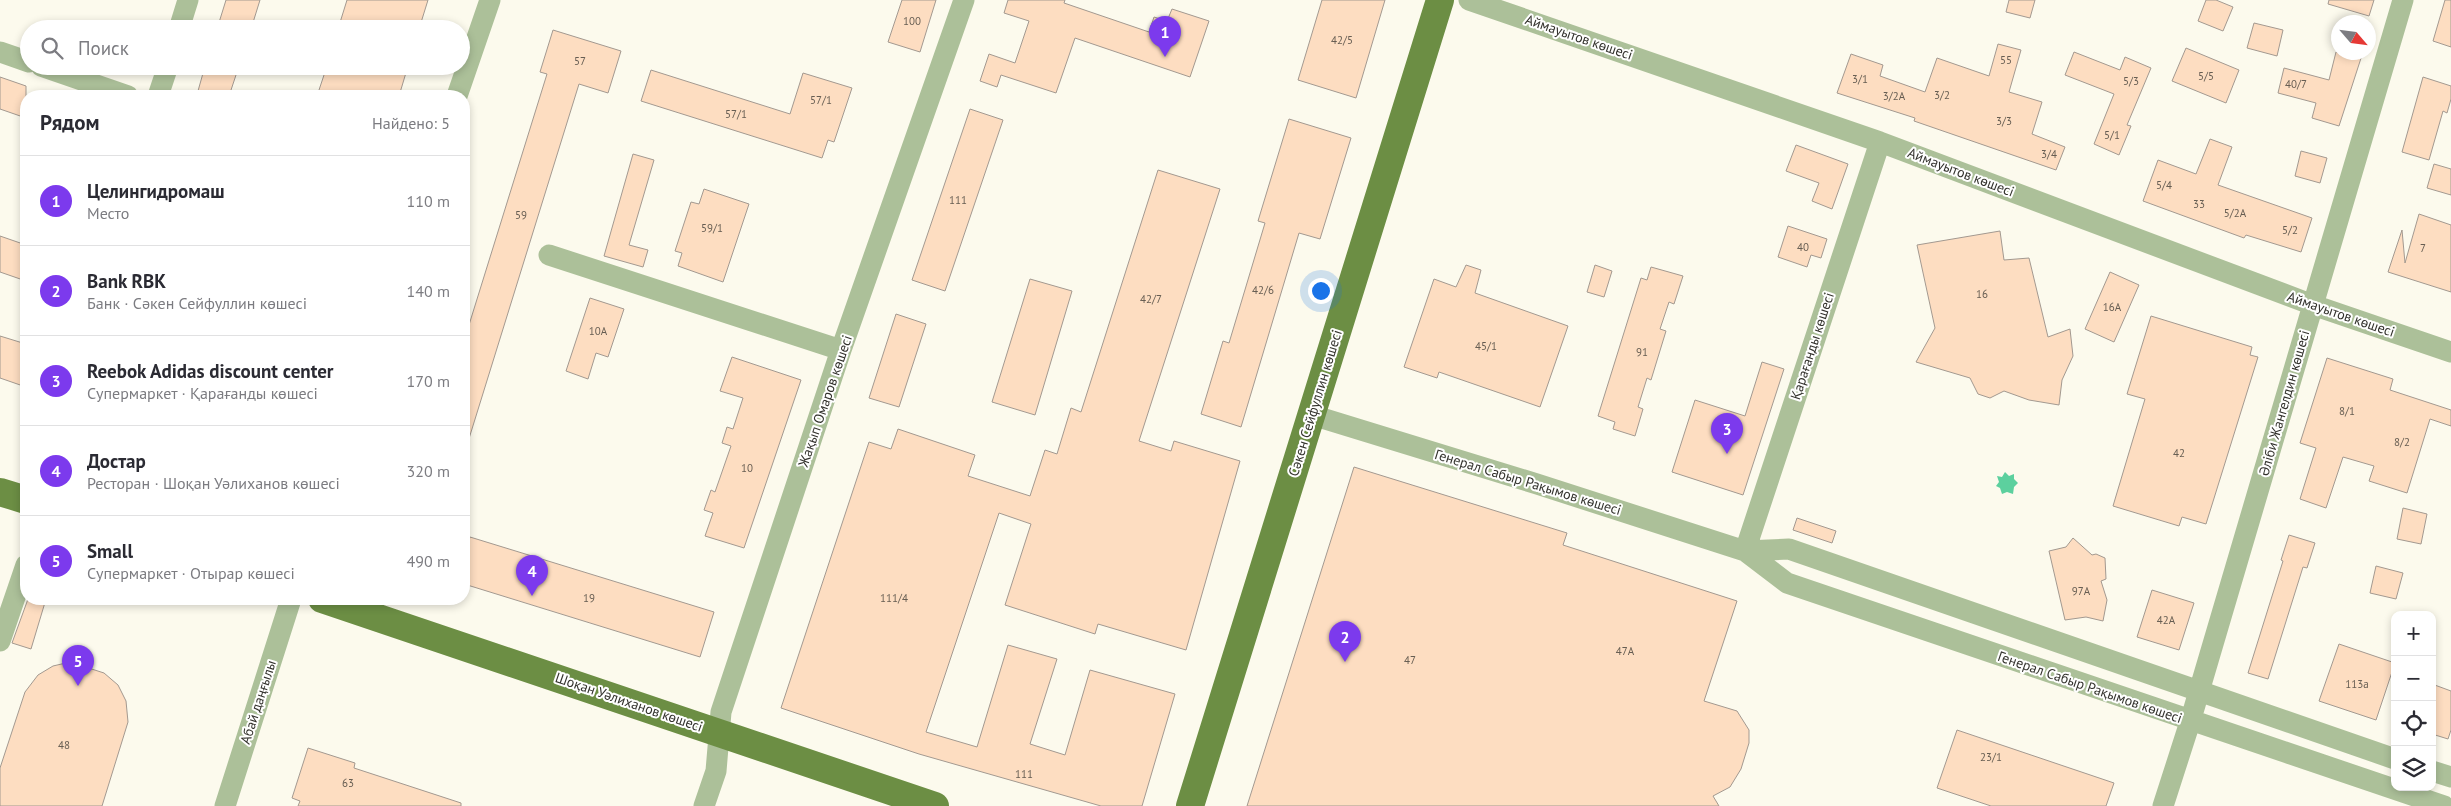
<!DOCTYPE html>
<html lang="ru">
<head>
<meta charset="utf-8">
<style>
	:root { --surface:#fff; --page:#f2f2f3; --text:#2b2b33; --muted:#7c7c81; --line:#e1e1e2; --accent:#7c3aed }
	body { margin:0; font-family:"PT Sans",sans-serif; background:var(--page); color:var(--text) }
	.controls { position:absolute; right:15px; bottom:15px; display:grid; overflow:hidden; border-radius:10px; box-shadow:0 2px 8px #0003 }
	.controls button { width:45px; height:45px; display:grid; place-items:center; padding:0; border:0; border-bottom:1px solid var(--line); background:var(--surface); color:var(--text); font:25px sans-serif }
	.compass { position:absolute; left:2331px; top:15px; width:45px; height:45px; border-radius:50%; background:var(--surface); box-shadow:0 2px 8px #0003; rotate:118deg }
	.you { position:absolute; left:1320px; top:290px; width:18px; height:18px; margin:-12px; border:4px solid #fff; border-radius:50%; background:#1a73e8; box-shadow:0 0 0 8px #1a73e833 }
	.badge { display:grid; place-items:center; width:32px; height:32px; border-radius:50%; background:var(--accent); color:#fff; font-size:16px; font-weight:700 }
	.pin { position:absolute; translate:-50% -41px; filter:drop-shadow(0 1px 2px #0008) }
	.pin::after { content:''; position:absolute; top:26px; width:18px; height:15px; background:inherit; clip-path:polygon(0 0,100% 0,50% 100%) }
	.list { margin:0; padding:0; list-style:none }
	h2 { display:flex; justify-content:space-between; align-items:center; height:65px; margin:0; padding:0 20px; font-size:21px }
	h2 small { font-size:16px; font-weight:400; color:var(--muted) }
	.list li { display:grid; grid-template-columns:32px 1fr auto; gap:15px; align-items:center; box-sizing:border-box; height:90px; padding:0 20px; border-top:1px solid var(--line) }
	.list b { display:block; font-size:19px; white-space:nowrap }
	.list p { margin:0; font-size:16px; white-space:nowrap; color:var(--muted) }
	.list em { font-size:16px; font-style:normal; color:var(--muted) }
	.icon { flex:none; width:28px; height:28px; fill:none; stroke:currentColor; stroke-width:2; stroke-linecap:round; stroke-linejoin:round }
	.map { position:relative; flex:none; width:2451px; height:806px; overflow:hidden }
	.search { position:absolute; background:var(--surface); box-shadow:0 2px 8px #0003; left:20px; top:20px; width:450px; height:55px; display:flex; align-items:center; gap:12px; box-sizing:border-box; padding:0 18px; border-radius:28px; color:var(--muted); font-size:19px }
	.panel { position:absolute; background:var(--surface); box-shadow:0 2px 8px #0003; left:20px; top:90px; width:450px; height:515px; border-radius:20px }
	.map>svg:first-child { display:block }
	.water { fill:#5cd09e }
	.building { fill:#fdddc1; stroke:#a39990 }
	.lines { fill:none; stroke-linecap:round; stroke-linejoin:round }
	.minor { stroke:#acc099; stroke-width:21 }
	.major { stroke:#6c8e44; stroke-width:28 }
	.labels { text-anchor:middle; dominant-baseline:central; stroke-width:4; stroke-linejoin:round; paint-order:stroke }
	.number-label { font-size:11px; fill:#665d52 }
	.street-label { font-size:14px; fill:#33322d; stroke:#fff }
</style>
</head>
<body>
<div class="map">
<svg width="2451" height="806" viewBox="0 0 2451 806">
	<rect width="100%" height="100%" fill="#fcfaed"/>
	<path class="water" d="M2005,472L2009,476L2014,474V479L2018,483L2014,487L2013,494L2007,492L2002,494L2000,488L1996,486L1999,482L1997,476L2002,477Z"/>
	<path class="building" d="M226,0H260L251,29H217Z
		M347,0H428L419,29H338Z
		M902,0H936L920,52L888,42Z
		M1008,0H1065L1064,3L1149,32L1154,17L1167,21L1172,9L1209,21L1190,77L1075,38L1056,93L1001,75L997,87L980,81L989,54L1015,63L1029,21L1004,13Z
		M1322,0H1385L1356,98L1298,80Z
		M2009,0H2035L2030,18L2006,12Z
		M2206,0H2216L2233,7L2223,31L2198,21Z
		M2329,0H2374L2369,16L2328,4Z
		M2445,0H2451V47L2433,41Z
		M2254,23L2283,30L2277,56L2247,48Z
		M553,30L621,51L608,93L579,84L467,445H464V341L547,74L540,72Z
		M1998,44L2021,50L2009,92L2042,102L2032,134L2065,147L2056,170L1914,121L1915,118L1837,93L1851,54L1883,65L1880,76L1925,92L1937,58L1989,76Z
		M2186,48L2239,70L2226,103L2172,81Z
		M2074,52L2120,70L2125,57L2151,68L2127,125L2131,126L2119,155L2094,144L2114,94L2065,75Z
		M2336,52H2363L2339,126L2312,118L2316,103L2278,93L2284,68L2329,80Z
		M205,66H239L229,96H213L198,91Z
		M327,66H408L399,96H317Z
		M651,70L790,114L803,73L852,88L834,142L828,140L822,158L641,101Z
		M0,77L26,86V118L0,109Z
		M2423,77L2451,86V99L2447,113L2443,111L2429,160L2402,152Z
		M970,109L1003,120L945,291L912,280Z
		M1289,119L1351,138L1320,239L1299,233L1241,427L1201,414L1223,341L1229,343L1265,223L1258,221Z
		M2210,139L2232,147L2218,185L2312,218L2301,252L2246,235L2244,238L2143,201L2158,160L2196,174Z
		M1796,145L1848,164L1832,209L1812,201L1819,183L1786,171Z
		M2301,151L2327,158L2320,183L2295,176Z
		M633,154L654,160L629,245L648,250L643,267L604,256Z
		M2434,164L2451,169V195L2427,188Z
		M1158,170L1220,189L1139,441L1171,451L1174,441L1240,461L1186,650L1098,624L1095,634L1005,605L1031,524L999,513L926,732L977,747L1008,645L1057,659L1030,744L1065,755L1090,670L1175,694L1142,806H1101L919,754L781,708L869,442L891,449L898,429L975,455L968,476L1030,496L1045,450L1057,454L1071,408L1081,412Z
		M704,189L749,204L723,282L678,266L682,253L675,251L691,202L699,204Z
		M2419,214L2451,225V292L2388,272L2402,230L2405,263Z
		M1788,226L1827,239L1821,258L1811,255L1807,267L1778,257Z
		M2000,231L2004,260L2029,258L2048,337L2070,329L2073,356L2062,380L2059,405L2029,400L2004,391L1990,398L1978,394L1970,378L1916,362L1935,328L1917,245Z
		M0,236L26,245V281L0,272Z
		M1466,265L1481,270L1475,293L1568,326L1540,407L1439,372L1437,378L1404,367L1434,279L1456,287Z
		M1595,265L1612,271L1604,297L1587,292Z
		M1651,267L1683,276L1674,304L1669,302L1660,329L1666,331L1651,380L1647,378L1638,407L1643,409L1635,436L1613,429L1615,422L1598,416L1641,278L1647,280Z
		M2110,272L2139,285L2114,342L2085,329Z
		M1030,279L1072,291L1035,415L992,402Z
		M590,298L624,309L608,357L596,353L588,379L566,371Z
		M896,314L926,324L899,407L869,398Z
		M2151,316L2252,347L2250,355L2258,357L2206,524L2182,517L2179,526L2113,506L2145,399L2127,394Z
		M0,336L26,344V387L0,378Z
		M732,357L801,380L744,548L705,536L713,513L704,510L711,490L715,492L731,446L722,443L727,427L733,429L743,398L720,391Z
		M2327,358L2393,379L2390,390L2451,410V426L2430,419L2407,493L2369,481L2374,466L2343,457L2326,508L2300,499L2316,448L2300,443Z
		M1762,362L1784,369L1743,495L1672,472L1695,400L1745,416Z
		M1354,467L1567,533L1563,545L1737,601L1704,701L1737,711L1749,730V743L1741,769L1730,787L1713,796L1719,806H1247Z
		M2403,508L2427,514L2421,544L2397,539Z
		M1797,518L1836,531L1832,543L1793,530Z
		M2289,535L2315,543L2307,568L2303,567L2268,679L2248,673L2283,561L2281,560Z
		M470,537L714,612L700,657L464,584V557Z
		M2073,538L2092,555L2096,554L2105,558L2106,579L2101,581L2107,600L2103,621L2086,617L2065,620L2049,551L2066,547Z
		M2376,566L2403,573L2396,599L2370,593Z
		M2152,590L2194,603L2179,650L2137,637Z
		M28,599H46L31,649L12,643Z
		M2339,644L2395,663L2376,720L2319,701Z
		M70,662L104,673L118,685L126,701L128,722L102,806H0V768L25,692L38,675L53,666Z
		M2432,684L2451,691V730L2448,739L2432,734Z
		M1957,730L2114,783L2106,806H1991L1937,788Z
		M308,748L355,763L354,768L461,803V806H298L300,801L292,798Z"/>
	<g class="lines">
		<path class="minor" d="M1469,0L1880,142L2313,305L2451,352
			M179,29L188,0
			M0,52L29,62
			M41,66L128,96
			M158,96L168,66
			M457,96L490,0
			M549,255L841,350
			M1312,415L1537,484L1745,551L1789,549L2395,759
			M1745,551L1787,583L2444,806
			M1745,551L1880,142
			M0,641L26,565
			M2432,771L2451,777
			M225,806L291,599
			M704,806L716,771L721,712L841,350L964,0
			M2163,806L2190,722L2403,0"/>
		<path class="major" d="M0,492L26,500
			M322,599L935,806
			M1190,806L1440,0"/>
	</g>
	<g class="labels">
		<g class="number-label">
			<text x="912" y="21">100</text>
			<text x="1342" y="40">42/5</text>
			<text x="2006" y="60">55</text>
			<text x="580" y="61">57</text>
			<text x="2206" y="76">5/5</text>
			<text x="1860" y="79">3/1</text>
			<text x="2131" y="81">5/3</text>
			<text x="2296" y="84">40/7</text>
			<text x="1942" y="95">3/2</text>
			<text x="1894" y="96">3/2А</text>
			<text x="821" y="100">57/1</text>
			<text x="736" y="114">57/1</text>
			<text x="2004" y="121">3/3</text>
			<text x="2112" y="135">5/1</text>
			<text x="2049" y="154">3/4</text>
			<text x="2164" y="185">5/4</text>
			<text x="958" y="200">111</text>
			<text x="2199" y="204">33</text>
			<text x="2235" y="213">5/2А</text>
			<text x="521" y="215">59</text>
			<text x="712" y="228">59/1</text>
			<text x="2290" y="230">5/2</text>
			<text x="1803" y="247">40</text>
			<text x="2423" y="248">7</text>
			<text x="1263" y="290">42/6</text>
			<text x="1982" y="294">16</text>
			<text x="1151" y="299">42/7</text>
			<text x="2112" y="307">16А</text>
			<text x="598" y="331">10А</text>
			<text x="1486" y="346">45/1</text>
			<text x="1642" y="352">91</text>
			<text x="2347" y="411">8/1</text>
			<text x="2402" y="442">8/2</text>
			<text x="2179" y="453">42</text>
			<text x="747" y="468">10</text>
			<text x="2081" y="591">97А</text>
			<text x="589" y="598">19</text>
			<text x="894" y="598">111/4</text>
			<text x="2166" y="620">42А</text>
			<text x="1625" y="651">47А</text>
			<text x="1410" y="660">47</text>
			<text x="2357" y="684">113а</text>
			<text x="64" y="745">48</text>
			<text x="1991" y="757">23/1</text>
			<text x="1024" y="774">111</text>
			<text x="348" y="783">63</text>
		</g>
		<g class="street-label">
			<text transform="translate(1579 37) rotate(19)">Аймауытов көшесі</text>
			<text transform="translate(1961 172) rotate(21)">Аймауытов көшесі</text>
			<text transform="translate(2341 314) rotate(19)">Аймауытов көшесі</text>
			<text transform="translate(1812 346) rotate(-72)">Қарағанды көшесі</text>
			<text transform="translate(825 401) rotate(-71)">Жақып Омаров көшесі</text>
			<text transform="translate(1315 403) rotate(-73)">Сәкен Сейфуллин көшесі</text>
			<text transform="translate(2284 403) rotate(-74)">Әліби Жангелдин көшесі</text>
			<text transform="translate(1528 482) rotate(17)">Генерал Сабыр Рақымов көшесі</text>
			<text transform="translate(2090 687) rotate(19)">Генерал Сабыр Рақымов көшесі</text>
			<text transform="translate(258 702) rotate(-72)">Абай даңғылы</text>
			<text transform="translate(629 702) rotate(19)">Шоқан Уәлиханов көшесі</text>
		</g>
	</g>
</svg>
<div class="controls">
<button>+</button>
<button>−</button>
<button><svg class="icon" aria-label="locate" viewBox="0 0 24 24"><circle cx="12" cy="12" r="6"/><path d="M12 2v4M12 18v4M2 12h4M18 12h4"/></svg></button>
<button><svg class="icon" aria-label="layers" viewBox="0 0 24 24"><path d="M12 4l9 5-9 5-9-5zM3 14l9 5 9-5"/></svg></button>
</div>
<svg class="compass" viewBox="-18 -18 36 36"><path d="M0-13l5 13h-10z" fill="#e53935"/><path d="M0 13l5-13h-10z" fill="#7c7c81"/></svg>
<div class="you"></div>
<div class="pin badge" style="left:1165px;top:57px">1</div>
<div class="pin badge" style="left:1345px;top:662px">2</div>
<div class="pin badge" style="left:1727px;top:454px">3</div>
<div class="pin badge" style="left:532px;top:596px">4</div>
<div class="pin badge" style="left:78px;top:686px">5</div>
<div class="search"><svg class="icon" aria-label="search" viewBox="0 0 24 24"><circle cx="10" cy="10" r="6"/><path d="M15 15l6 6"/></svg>Поиск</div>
<section class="panel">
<h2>Рядом<small>Найдено: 5</small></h2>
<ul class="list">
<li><span class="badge">1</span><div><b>Целингидромаш</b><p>Место</p></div><em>110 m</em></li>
<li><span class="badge">2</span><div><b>Bank RBK</b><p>Банк · Сәкен Сейфуллин көшесі</p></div><em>140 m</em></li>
<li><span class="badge">3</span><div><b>Reebok Adidas discount center</b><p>Супермаркет · Қарағанды көшесі</p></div><em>170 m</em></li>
<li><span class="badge">4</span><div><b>Достар</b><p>Ресторан · Шоқан Уәлиханов көшесі</p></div><em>320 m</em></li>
<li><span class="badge">5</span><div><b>Small</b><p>Супермаркет · Отырар көшесі</p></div><em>490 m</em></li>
</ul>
</section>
</div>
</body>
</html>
